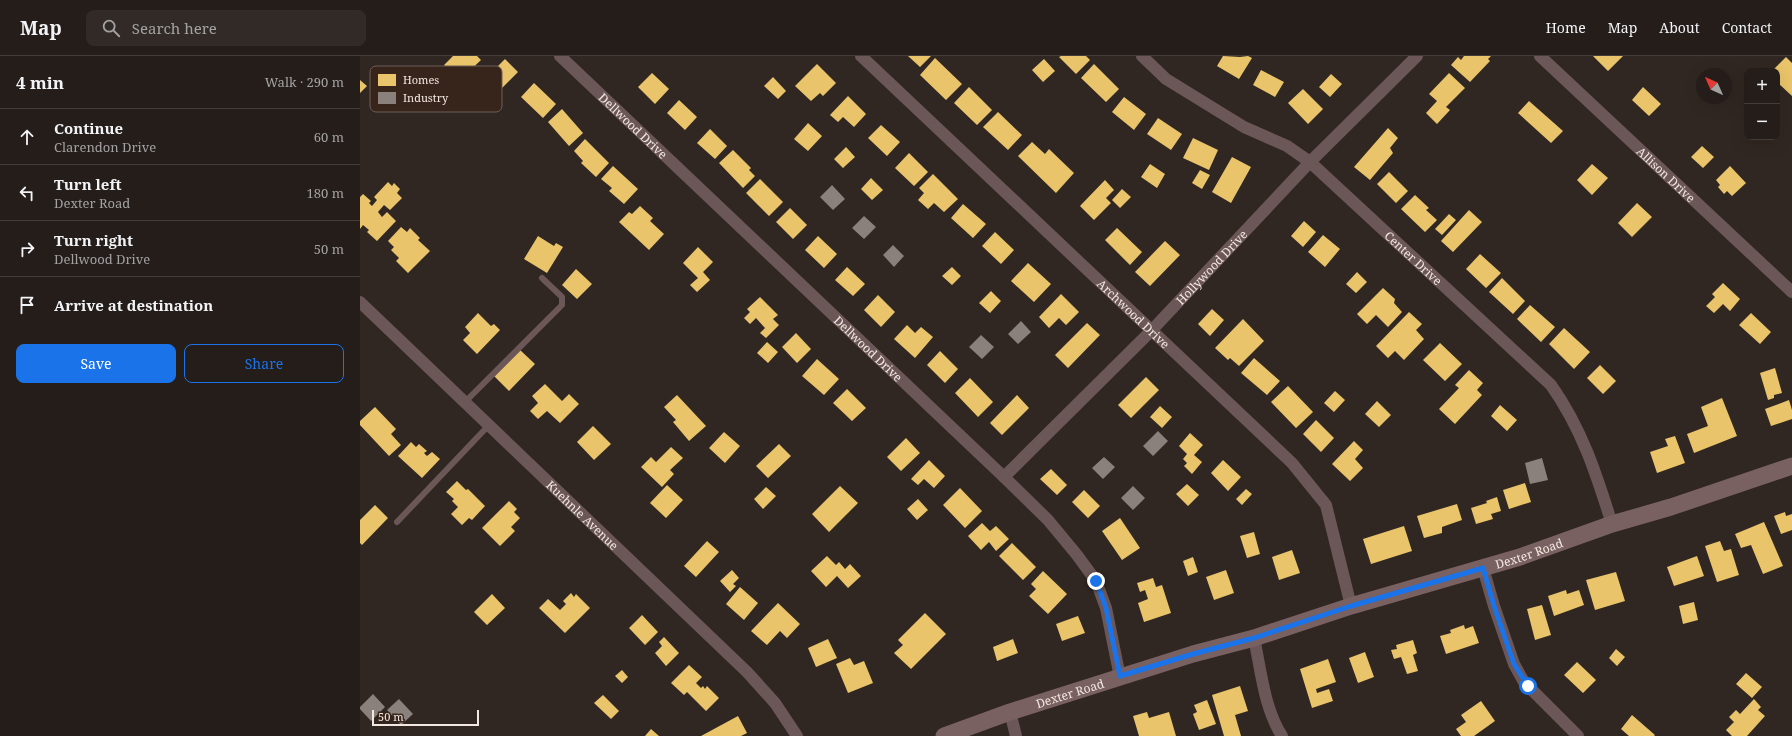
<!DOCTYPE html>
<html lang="en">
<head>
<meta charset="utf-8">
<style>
	:root { --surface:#251d1a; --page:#312a27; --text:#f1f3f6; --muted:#a3a2a2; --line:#423b39; --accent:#1a73e8 }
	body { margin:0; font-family:"Noto Serif",serif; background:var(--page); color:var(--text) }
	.controls { position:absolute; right:12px; top:12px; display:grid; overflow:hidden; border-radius:8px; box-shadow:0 4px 16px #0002 }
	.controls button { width:36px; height:36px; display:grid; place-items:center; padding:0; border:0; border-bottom:1px solid var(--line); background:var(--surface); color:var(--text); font:20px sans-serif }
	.compass { position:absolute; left:1336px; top:12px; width:36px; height:36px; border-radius:50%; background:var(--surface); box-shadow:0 4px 16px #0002; rotate:315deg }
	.scale { position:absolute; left:12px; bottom:10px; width:107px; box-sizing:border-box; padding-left:4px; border:2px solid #f3e7e0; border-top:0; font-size:11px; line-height:14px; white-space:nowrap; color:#f3e7e0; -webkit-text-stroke:3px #37251c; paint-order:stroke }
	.stop { position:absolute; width:12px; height:12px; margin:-9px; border:3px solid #1a73e8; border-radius:50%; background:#fff }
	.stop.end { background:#1a73e8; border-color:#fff; box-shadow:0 1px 4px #0008 }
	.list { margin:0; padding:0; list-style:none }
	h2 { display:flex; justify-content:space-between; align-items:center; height:52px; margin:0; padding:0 16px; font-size:17px }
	h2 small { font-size:13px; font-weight:400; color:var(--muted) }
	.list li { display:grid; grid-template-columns:26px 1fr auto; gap:12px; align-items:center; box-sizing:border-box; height:56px; padding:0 16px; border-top:1px solid var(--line) }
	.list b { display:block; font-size:15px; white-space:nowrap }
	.list p { margin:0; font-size:13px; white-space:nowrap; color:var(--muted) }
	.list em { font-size:13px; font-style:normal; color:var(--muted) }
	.actions { display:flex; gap:8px; padding:12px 16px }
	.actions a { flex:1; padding:9px 0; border:1px solid var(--accent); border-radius:8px; text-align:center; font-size:14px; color:var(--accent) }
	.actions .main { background:var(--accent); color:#fff }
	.icon { flex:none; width:22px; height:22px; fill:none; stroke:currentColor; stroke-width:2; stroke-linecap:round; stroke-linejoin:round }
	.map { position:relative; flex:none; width:1432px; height:680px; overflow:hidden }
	header { display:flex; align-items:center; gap:24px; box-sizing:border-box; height:56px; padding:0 20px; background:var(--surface); border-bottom:1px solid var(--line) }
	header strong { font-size:19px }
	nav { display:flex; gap:22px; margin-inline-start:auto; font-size:14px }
	.search { width:280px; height:36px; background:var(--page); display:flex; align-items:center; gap:10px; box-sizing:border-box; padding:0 14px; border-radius:8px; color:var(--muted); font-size:15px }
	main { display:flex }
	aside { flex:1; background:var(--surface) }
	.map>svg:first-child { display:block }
	.homes { fill:#e9c46a }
	.industry { fill:#8a817c }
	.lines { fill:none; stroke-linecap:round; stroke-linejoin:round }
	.service { stroke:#6b5757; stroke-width:6 }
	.minor { stroke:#6b5757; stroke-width:12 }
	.secondary { stroke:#796161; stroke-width:17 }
	.route { stroke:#1a73e8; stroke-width:5 }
	.labels { text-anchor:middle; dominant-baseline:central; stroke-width:4; stroke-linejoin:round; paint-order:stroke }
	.street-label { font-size:12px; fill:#f3e7e0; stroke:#37251c }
	.key { fill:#37251c; stroke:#6f5f57; stroke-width:1 }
	.key-label { font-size:11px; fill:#f3e7e0 }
</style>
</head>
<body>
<header>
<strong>Map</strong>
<div class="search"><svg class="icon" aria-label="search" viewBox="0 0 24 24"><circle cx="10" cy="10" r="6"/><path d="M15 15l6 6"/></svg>Search here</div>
<nav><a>Home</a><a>Map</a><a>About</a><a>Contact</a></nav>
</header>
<main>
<aside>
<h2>4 min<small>Walk · 290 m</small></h2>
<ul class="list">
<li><svg class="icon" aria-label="ahead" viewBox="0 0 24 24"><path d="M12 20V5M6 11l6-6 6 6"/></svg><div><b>Continue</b><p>Clarendon Drive</p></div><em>60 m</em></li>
<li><svg class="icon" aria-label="left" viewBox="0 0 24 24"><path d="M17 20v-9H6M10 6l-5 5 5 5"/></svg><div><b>Turn left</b><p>Dexter Road</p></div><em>180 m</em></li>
<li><svg class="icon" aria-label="right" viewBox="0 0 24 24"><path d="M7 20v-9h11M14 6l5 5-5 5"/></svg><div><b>Turn right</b><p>Dellwood Drive</p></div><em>50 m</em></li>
<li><svg class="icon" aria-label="arrive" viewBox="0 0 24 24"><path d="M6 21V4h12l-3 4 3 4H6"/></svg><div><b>Arrive at destination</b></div></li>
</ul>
<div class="actions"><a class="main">Save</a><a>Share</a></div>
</aside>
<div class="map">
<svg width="1432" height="680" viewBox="0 0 1432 680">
	<rect width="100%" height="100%" fill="#312722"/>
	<path class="homes" d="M93,0H117L121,4L99,25L84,9Z
		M548,0H571L560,11Z
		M701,0H726L730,4L716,18L699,1Z
		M863,0L880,1L888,0L892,2L879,23L857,10Z
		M1104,0H1131L1128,3L1130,5L1110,26L1091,9L1098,1L1101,4Z
		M1233,0H1263L1248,15Z
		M1426,1L1432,7V40L1417,26V15H1412Z
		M575,2L602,28L586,44L560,19Z
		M145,3L158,16L141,33L128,20Z
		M684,3L695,15L683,26L672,14Z
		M457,8L476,27L463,40L460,37L451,45L435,30Z
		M734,8L759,33L746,46L721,22Z
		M901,14L924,26L915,41L893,29Z
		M292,17L309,33L295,48L278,31Z
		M1089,17L1105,32L1086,51L1090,54L1077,68L1066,57L1077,45L1069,38Z
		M971,18L982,28L970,41L959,31Z
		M413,21L426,35L418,43L404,30Z
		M0,24L7,30L0,37Z
		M174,27L196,48L183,62L161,41Z
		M609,31L632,54L617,69L594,47Z
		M1283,31L1301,48L1289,60L1272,44Z
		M943,33L963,53L948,68L928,47Z
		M488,40L506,58L494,71L483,61L478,66L470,59Z
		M764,41L786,58L774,74L752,56Z
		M319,44L337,61L325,74L307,57Z
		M1169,45L1203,75L1191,87L1158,57Z
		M202,53L223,77L209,90L188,66Z
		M638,56L662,79L648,94L623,71Z
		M798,62L822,78L811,94L787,78Z
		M448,67L462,80L448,95L434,83Z
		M521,69L540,86L527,100L508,82Z
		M1028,72L1038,82L1030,92L1033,97L1010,124L994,111Z
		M350,73L367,90L355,103L337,87Z
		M833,82L858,94L849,114L823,102Z
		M225,83L249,107L236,121L221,107L223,105L214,95Z
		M672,86L685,98L689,93L714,117L696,137L658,100Z
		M1342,90L1354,101L1343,112L1331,101Z
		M486,91L495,101L483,112L474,103Z
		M373,94L391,112L389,114L395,120L383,132L359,107Z
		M549,97L568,116L554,130L535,112Z
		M872,101L891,111L871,147L852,136Z
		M790,108L805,118L797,132L781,121Z
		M1232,108L1248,122L1232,139L1217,124Z
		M253,110L278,133L264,148L249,135L252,132L241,123Z
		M1370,110L1386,127L1372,140L1367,135L1364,138L1358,131L1360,129L1356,124Z
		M840,114L850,119L842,133L832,127Z
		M1029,116L1048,135L1036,147L1017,128Z
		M573,118L598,143L584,156L574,147L568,153L558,144L564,137L559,132Z
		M511,122L523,134L512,144L501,133Z
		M400,123L423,146L409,160L386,137Z
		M745,124L754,134L746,142L751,147L734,164L720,150Z
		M28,126L32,130L34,127L40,133L37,137L42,142L30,154L24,149L18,156L22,161L27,156L36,165L17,185L7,176L9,174L3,169L0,173V141L3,138L11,145L9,147L12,150L17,144L14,141Z
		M762,133L771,141L760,152L752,144Z
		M1055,139L1069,152L1066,154L1077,164L1065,176L1041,153Z
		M1277,147L1292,161L1272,181L1258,167Z
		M603,148L626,168L613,182L591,162Z
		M280,150L293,162L290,165L304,178L289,194L259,166L269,156L272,158Z
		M430,152L447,169L433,183L416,166Z
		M1109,154L1122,166L1093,196L1081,185Z
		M1089,158L1096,164L1082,179L1075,173Z
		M944,165L956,176L943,191L931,180Z
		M41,171L47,176L50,172L60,182L58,184L70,195L48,217L36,205L39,202L31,194L34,191L28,185Z
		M757,172L782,196L770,209L745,184Z
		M635,176L654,194L641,208L622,190Z
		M963,179L980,193L965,211L948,196Z
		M178,180L194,190L196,187L203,191L187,217L164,203Z
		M458,180L477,198L464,212L445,194Z
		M805,185L820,199L790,230L775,216Z
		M338,191L353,206L343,216L350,224L337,236L330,229L338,222L323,207Z
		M1120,198L1141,217L1126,232L1106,213Z
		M668,207L691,228L674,246L651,225Z
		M487,211L505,228L493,240L475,224Z
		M592,211L601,220L592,229L582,220Z
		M216,213L232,228L217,243L202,229Z
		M997,216L1007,226L996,237L986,228Z
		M1142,222L1165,245L1153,258L1129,236Z
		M1363,227L1380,243L1370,255L1363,248L1354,257L1346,250L1355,241L1352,238Z
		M1023,232L1035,243L1034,247L1042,256L1028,271L1016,259L1007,268L997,258Z
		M631,235L641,245L630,257L619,247Z
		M701,238L719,256L706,269L699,262L689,272L679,261Z
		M518,239L535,256L521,271L504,254Z
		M400,241L418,259L413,263L419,269L406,282L400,277L405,272L396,262L390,268L384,262L390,256L387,253Z
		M1170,249L1195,271L1181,286L1157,263Z
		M852,253L864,264L850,280L838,268Z
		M1049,256L1062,268L1056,274L1064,283L1044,304L1035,295L1028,302L1016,290Z
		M118,257L131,270L134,268L140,274L117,298L103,284L110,277L105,271Z
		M1391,257L1411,276L1400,288L1379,269Z
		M883,263L904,285L879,310L870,302L868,304L855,292Z
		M727,267L740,279L708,312L695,299Z
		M547,269L555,277L561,271L573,281L555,302L534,283Z
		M1204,272L1230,296L1214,313L1189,288Z
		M436,277L451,293L437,307L422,291Z
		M407,286L418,296L408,307L397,297Z
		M1080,287L1102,308L1085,325L1063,304Z
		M159,293L175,308L149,335L133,319Z
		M580,295L598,313L585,327L567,309Z
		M894,302L920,325L907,339L881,317Z
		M457,303L479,323L464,339L442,320Z
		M1240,309L1256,325L1243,338L1227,322Z
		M1415,312L1422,337L1414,339V342L1408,344L1400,317Z
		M1109,314L1123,327L1117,334L1122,339L1095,368L1079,353L1099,332L1095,329Z
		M786,321L799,334L771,362L758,349Z
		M610,322L633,346L618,361L595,337Z
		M185,328L202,345L209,338L219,348L200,367L187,355L178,363L170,355L178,347L172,340Z
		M928,330L953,356L936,372L911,346Z
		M487,333L506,352L492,365L473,347Z
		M975,335L985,344L974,356L964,347Z
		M317,339L346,370L329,385L313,366L316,364L304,351Z
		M657,339L669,352L642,379L630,367Z
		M1362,342L1377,380L1334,397L1327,378L1348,370L1341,351Z
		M1429,344L1432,354V363L1411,370L1405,353Z
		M1017,345L1031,359L1019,371L1005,358Z
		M1140,349L1157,364L1147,375L1131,360Z
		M800,350L812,361L802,372L790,361Z
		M15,351L36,373L31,378L41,389L29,400L0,369V365Z
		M956,364L974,382L961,396L943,378Z
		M233,370L251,388L234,404L217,386Z
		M364,376L380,390L365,407L349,392Z
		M830,377L843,389L834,399L842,406L832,418L824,410L827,407L823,403L827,398L819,390Z
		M1315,380L1325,407L1297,417L1290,396L1308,390L1305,383Z
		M546,382L560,397L541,415L527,401Z
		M994,385L1003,394L995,403L1003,412L990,425L972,408Z
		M51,386L56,391L59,388L67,395L64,397L67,400L72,396L80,403L62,422L38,400Z
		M419,388L431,400L408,422L396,410Z
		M311,391L323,402L310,414L314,418L302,431L281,411L291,401L296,406Z
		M569,404L585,420L574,432L564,423L558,429L551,423Z
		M863,404L881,421L868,435L851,417Z
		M691,413L707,429L697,439L680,423Z
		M97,425L106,434L108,433L125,450L112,464L109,462L102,469L91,458L98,451L92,445L94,443L86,436Z
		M1165,427L1171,446L1149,453L1143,434Z
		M827,428L839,439L828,450L816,438Z
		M307,429L323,444L306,462L290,447Z
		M480,430L498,447L469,476L452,458Z
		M406,431L416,440L403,453L394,443Z
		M600,432L622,455L605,472L583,449Z
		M886,433L892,438L882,449L876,443Z
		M724,434L740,450L728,462L712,446Z
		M1137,441L1141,455L1131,458L1133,463L1116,468L1111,452L1127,447L1126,445Z
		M558,443L568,454L557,464L547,453Z
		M149,445L157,453L154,456L160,462L151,471L155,475L140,490L122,472Z
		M1097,448L1102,464L1082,471V477L1064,482L1057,460Z
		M15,449L28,462L2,489L0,487V464Z
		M1425,456L1426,460L1432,458V474L1421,478L1414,460Z
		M760,462L780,492L762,504L742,475Z
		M1404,466L1423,510L1403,518L1391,489L1381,492L1375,478Z
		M622,467L630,475L636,470L649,483L636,495L629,486L621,494L608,480Z
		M1044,470L1052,495L1011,508L1003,483Z
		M894,476L900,498L887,502L880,480Z
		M347,485L359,496L336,521L324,510Z
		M1360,485L1364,495L1371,493L1379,519L1357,526L1345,490Z
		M652,487L676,511L663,524L639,500Z
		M932,494L940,517L919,524L912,501Z
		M467,500L476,509L479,506L485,513L490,508L501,520L488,532L477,520L466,531L451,515Z
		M1337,500L1344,520L1314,530L1307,511Z
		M833,501L838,516L828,520L823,505Z
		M372,514L379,522L373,528L376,530L370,536L360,525Z
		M866,514L874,537L854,544L846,521Z
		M683,515L707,538L688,558L669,540L676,533L671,528Z
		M1256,516L1265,545L1235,554L1226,524Z
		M793,522L796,531L802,529L811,557L784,566L778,547L788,543L785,534L780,536L777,527Z
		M380,531L398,547L384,564L366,548Z
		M1206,534L1207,538L1219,534L1224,549L1194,560L1188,540Z
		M211,537L214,541L216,538L230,552L205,577L179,552L188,543L200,554L206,548L203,545Z
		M132,538L145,552L127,569L114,556Z
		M1334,546L1338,564L1323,568L1319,550Z
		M418,547L440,568L427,582L420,575L407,589L391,575Z
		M1182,549L1191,579L1175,584L1167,553Z
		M565,557L586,578L551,613L534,597L543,589L538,584Z
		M282,559L298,576L285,589L269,572Z
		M718,560L725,577L702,585L696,568Z
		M1104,569L1105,573L1113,570L1119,587L1086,598L1080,580L1091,577L1090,574Z
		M304,581L319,597L306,610L295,597L302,590L299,586Z
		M468,583L477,602L456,611L448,592Z
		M653,583L658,597L637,605L633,591Z
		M1053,584L1057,597L1053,599L1058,615L1047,618L1041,601L1034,603L1031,594L1037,593L1036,589Z
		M1256,593L1265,601L1257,610L1249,602Z
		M1005,596L1014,621L998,627L989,602Z
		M490,602L494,609L504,605L513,627L488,637L476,608Z
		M968,603L976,626L956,633L957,637L969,633L973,645L952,652L940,613Z
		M1217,606L1236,624L1223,637L1204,619Z
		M329,609L342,621L336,627L341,632L343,630L345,633L347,630L359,642L346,655L327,636L324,639L311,627Z
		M262,614L268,621L262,627L255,620Z
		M1386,617L1402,631L1392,642L1376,628Z
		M880,630L888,655L875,659L881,680H864L852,639Z
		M243,639L259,655L251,663L234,647Z
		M1394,643L1401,651L1398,654L1405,660L1387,680H1372L1366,674L1374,666L1369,661L1376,654L1380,658Z
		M847,644L856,668L839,674L833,658L837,656L834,649Z
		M1121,645L1135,665L1114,680H1101L1096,673L1106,666L1101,659Z
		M787,656L789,662L809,656L816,680H779L773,660Z
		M1272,659L1295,679L1294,680H1269L1261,673Z
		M378,660L387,677L381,680H341Z
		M291,673L299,680H285Z"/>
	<path class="industry" d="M472,129L485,143L473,154L460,141Z
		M504,160L516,171L504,183L492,172Z
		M533,189L544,200L534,211L523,199Z
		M661,265L671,276L658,288L648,278Z
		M621,279L634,291L622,303L609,291Z
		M798,375L808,385L793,400L783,390Z
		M744,401L755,411L743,423L732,412Z
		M1182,402L1188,424L1170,428L1165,407Z
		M773,430L785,442L773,454L761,442Z
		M13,638L25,651L11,665L0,653V651Z
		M39,643L53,658L41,669L27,654Z"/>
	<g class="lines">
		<path class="service" d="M105,346L202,249V241L182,222
			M37,466L129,369"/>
		<g class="minor">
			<path id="s1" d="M200,0L644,421L688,464L717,499L736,525L746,552L760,621"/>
			<path id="s2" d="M501,0L932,407L966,449L991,550"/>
			<path id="s3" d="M782,0L806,23L884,71L927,90L950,106L1191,329C1222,373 1236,417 1252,468"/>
			<path id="s4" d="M1180,0L1432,236"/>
			<path id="s5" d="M0,246L387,616L415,647L437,680"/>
			<path id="s6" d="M644,421L792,274L950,106L1057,0"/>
			<path d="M1123,512L1134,550L1154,608L1164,626L1218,680"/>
			<path d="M894,582C901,614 904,652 922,680"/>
			<path d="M650,656L656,680"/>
		</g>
		<path class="secondary" id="s7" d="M584,680L650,656L833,598L894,582L991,550L1160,501L1252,468L1311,451L1432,410"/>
	</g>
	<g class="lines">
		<path class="route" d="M736,525L746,552L760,620L833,598L894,582L991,550L1123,512L1134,550L1154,608L1168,630"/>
	</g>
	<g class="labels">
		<g class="street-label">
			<text stroke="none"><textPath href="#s1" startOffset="101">Dellwood Drive</textPath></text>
			<text stroke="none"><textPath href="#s4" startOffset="173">Allison Drive</textPath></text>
			<text stroke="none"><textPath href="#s3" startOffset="341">Center Drive</textPath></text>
			<text stroke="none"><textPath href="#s6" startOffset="295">Hollywood Drive</textPath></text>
			<text stroke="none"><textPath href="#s2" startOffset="375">Archwood Drive</textPath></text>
			<text stroke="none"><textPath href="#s1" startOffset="425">Dellwood Drive</textPath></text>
			<text stroke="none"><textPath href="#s5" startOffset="308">Kuehnle Avenue</textPath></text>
			<text stroke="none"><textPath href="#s7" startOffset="613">Dexter Road</textPath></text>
			<text stroke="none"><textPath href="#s7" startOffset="133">Dexter Road</textPath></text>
		</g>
	</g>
	<rect x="10" y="10" width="132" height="46" rx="6" class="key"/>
	<rect x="18" y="18" width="18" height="12" fill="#e9c46a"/>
	<rect x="18" y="36" width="18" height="12" fill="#8a817c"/>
	<g class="key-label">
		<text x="43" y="28">Homes</text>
		<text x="43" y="46">Industry</text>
	</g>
</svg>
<div class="controls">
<button>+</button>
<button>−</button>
</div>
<svg class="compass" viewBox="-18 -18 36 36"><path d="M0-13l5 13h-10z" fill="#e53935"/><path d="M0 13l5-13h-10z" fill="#a3a2a2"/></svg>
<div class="scale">50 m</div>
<div class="stop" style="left:1168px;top:630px"></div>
<div class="stop end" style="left:736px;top:525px"></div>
</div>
</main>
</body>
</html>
